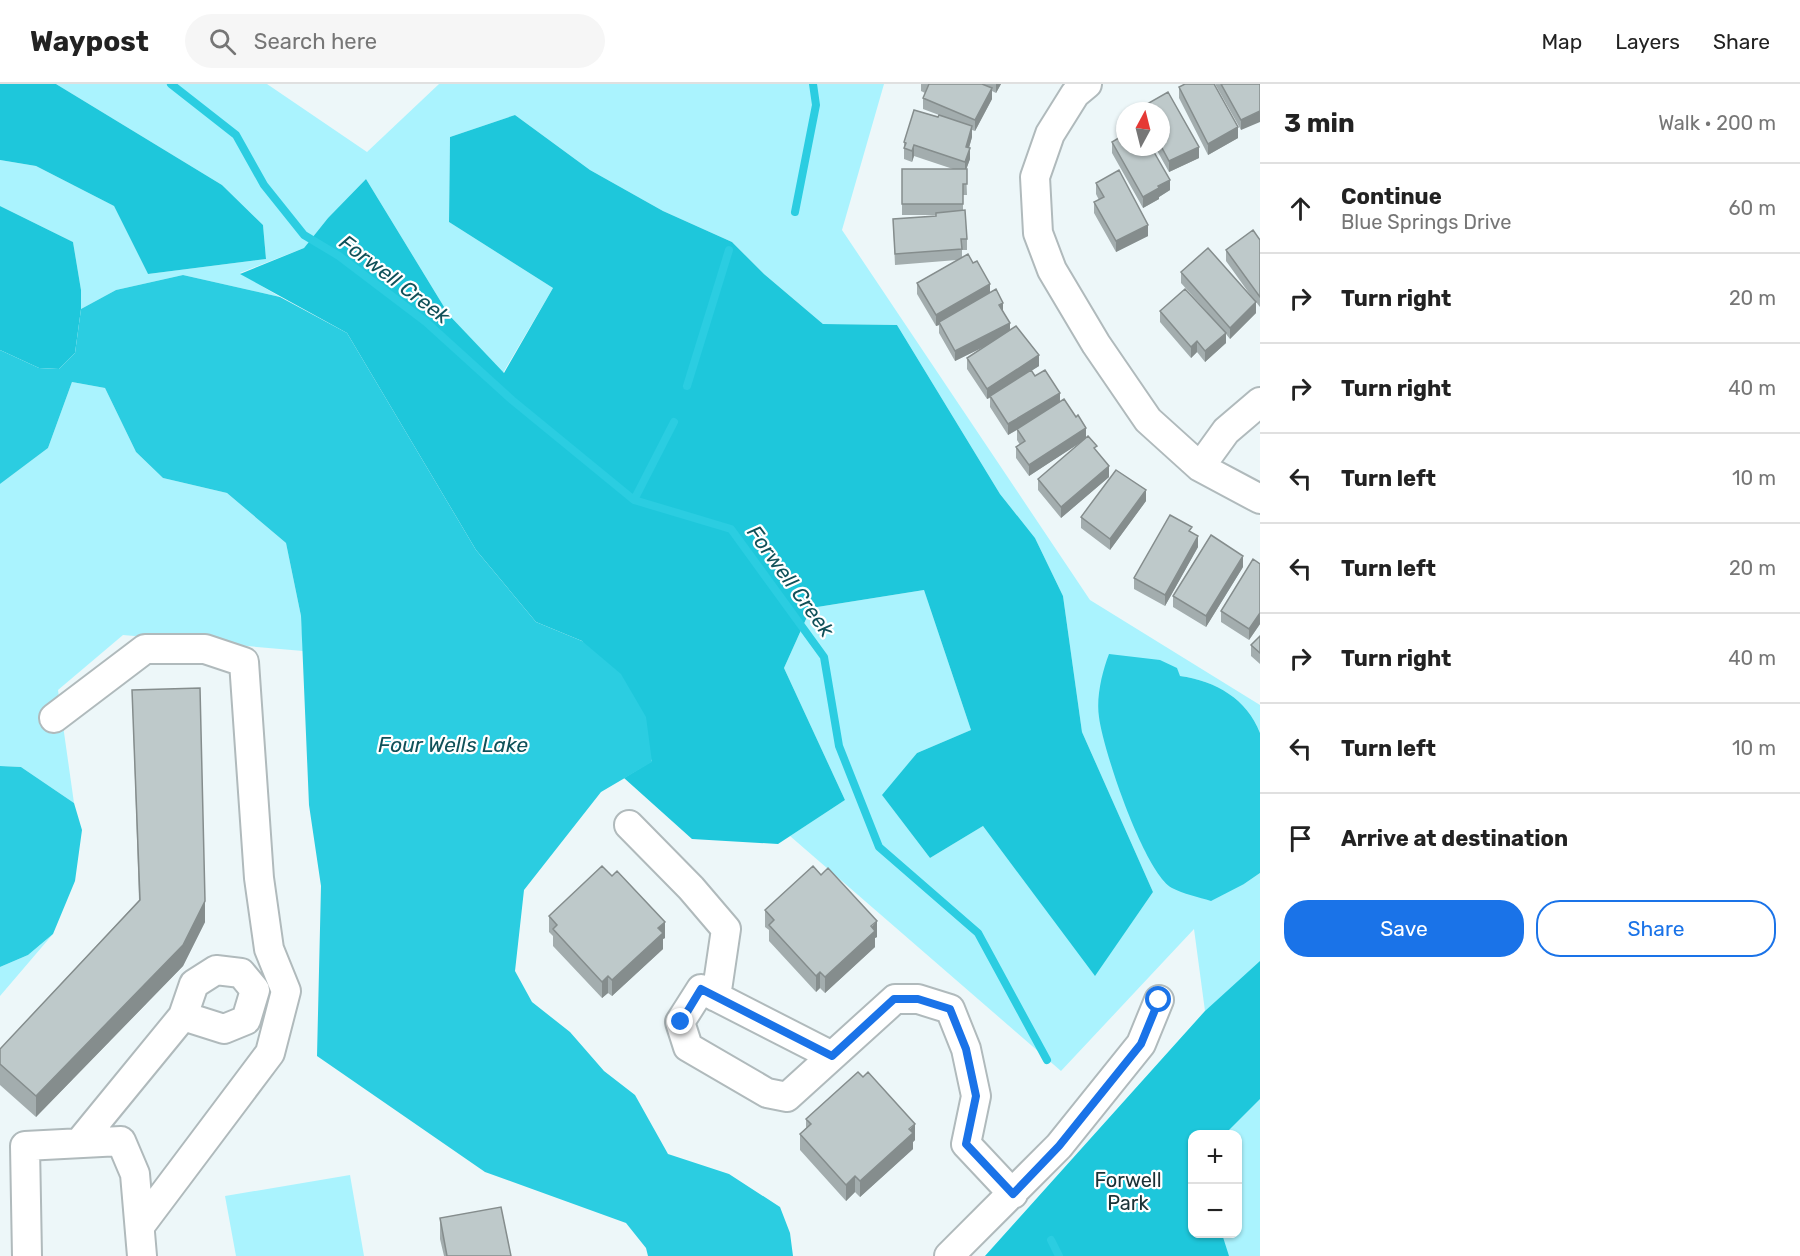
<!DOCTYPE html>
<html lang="en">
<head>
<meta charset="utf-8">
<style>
	:root { --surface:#fff; --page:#f6f6f6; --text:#222; --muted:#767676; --line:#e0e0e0; --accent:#1a73e8 }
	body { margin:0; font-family:Rubik,sans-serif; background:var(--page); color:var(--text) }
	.controls { position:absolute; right:18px; bottom:18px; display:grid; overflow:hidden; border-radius:12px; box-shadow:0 2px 4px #0004 }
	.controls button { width:54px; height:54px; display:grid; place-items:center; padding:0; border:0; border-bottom:2px solid var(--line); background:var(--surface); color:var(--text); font:30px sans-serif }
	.compass { position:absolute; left:1116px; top:18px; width:54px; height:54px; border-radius:50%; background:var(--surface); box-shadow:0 2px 4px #0004; rotate:7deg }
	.stop { position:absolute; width:18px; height:18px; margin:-14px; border:4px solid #1a73e8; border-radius:50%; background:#fff }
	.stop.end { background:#1a73e8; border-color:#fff; box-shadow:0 2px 6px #0008 }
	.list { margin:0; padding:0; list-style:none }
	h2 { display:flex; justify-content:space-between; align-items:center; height:78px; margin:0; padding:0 24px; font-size:26px }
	h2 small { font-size:20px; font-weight:400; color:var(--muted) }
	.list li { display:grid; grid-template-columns:39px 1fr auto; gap:18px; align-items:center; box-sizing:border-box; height:90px; padding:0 24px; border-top:2px solid var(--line) }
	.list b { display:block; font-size:22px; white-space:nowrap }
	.list p { margin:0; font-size:20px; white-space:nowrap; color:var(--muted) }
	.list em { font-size:20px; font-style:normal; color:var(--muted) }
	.actions { display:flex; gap:12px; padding:18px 24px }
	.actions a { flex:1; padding:14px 0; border:2px solid var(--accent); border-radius:24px; text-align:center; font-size:21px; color:var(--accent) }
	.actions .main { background:var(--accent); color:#fff }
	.icon { flex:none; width:33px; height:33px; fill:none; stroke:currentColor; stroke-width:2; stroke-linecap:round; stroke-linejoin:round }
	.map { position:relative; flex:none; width:1260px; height:1172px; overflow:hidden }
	header { display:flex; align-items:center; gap:36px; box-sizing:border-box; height:84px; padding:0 30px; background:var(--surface); border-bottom:2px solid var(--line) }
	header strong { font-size:28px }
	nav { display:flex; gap:33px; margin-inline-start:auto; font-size:21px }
	.search { width:420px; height:54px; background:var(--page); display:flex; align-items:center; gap:15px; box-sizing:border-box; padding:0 21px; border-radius:33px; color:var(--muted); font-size:22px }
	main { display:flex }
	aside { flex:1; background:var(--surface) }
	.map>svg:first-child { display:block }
	.green { fill:#aaf3fe; fill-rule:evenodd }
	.forest { fill:#1ec7db }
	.water { fill:#2bcde1 }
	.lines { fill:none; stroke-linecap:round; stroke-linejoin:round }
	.stream { stroke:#2bcde1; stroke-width:8 }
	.minor-casing { stroke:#b0babc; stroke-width:32 }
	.minor { stroke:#fff; stroke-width:28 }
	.wall { fill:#a3adae }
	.shaded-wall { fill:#858d8d }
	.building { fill:#bec9ca; stroke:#858d8d; stroke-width:1.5 }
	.route { stroke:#1a73e8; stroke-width:8 }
	.labels { text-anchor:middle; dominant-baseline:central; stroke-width:4.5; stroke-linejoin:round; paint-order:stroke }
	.park-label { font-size:20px; fill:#1a3236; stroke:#fff }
	.water-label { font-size:21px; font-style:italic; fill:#105159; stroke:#fff }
</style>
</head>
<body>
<header>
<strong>Waypost</strong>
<div class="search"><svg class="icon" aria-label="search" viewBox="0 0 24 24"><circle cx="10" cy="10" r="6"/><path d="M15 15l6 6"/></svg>Search here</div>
<nav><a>Map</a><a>Layers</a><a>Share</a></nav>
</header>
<main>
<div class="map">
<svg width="1260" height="1172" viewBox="0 0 1260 1172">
	<rect width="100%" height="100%" fill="#edf7f9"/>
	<path class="green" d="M56,0H267L367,68L439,0H884L842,146L1090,516L1260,621V649C1247,615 1216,597 1180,592L1244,800L1260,789V1172H985L1205,927L1194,845L1061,987L790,752L845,716L784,584L811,524L924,506L971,646L917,669L883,712L930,774L983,742L1095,891L1153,808L1082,648L1063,512L1035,454L1000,410L897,241L823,240L764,190L732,158L663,127L590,86L515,31L450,53L449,138L553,204L503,289L449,231L366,95L328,134L304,164L240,189L280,213L183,191L116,206L81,225V206L73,158L0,122V76L36,82L114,122L148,190L266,175L263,141L222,101ZM1192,1050H1238V1150H1192Z
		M72,298L105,304L136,368L163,394L227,409L286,459L301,532L303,567L123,551L58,606L74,719L21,683L0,682V400L48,364Z
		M53,850L0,912V883L28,871Z
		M350,1091L364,1172H236L225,1112Z"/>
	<path class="forest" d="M0,0H56L222,101L263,141L266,175L148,190L114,122L36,82L0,76Z
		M515,31L590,86L663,127L732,158L764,190L823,240L897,241L1000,410L1035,454L1063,512L1082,648L1153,808L1095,892L983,742L930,774L882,711L917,669L971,646L924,506L811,524L784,584L845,716L778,760L692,755L624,694L652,677L582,557L536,538L476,466L347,249L240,190L304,164L328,134L366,95L449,231L504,289L553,204L449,138L450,53Z
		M0,122L73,158L81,206V225L75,269L59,285L39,284L0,266Z
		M1260,877V1015L1225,1050H1192V1150H1222L1229,1172H985L1205,927Z"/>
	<path class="water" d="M183,191L280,213L347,249L476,466L536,538L582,557L621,590L646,633L652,678L601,708L524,806L515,887L532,918L570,948L604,987L635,1011L668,1070L729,1090L780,1123L790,1149L793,1172H648L646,1164L626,1139L485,1088L317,972L321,802L309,721L301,532L286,459L227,409L163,394L136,368L105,304L72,298L48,364L0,400V266L39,284L59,285L75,269L81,225L116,206Z
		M1109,570L1160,576L1177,584L1180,592C1216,597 1247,615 1260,649V789L1244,800L1211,817C1199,813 1183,810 1172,804C1144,788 1103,666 1099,633C1096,614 1102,588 1109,570Z
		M0,682L21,683L74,719L82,746L75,797L53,850L28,871L0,883Z"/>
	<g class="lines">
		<path class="stream" d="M171,0L236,51L264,101L304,151L339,172L426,238L512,316L634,416L731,445L824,573L839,662L879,763L978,849L1047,976
			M795,128L816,21L813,0
			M687,302L729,166
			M634,416L674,338
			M1051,1156L1059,1172"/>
		<g class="minor-casing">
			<path id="minor" d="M1087,0L1075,10L1050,50L1035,93L1038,149L1052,186L1096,260L1148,336L1200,383L1260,415
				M1200,383L1226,347L1260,318
				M54,634L145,565H205L244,578L259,794L269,865L286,907L270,969L140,1142
				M629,741L691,804L726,845L716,913
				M832,972L701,905L680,938L688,963L767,1009L787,1013L895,915H918L950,925L966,965L976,1012L966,1060L1013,1110
				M79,1059L183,932L194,900L216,886L241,889L255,906L246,936L224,945L183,932
				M27,1172L25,1062L121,1057L135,1090L142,1172
				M949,1172L1059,1062L1141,960L1159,916"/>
		</g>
		<use href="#minor" class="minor"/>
	</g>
	<path class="wall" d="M921,0H1001L996,9L992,7V15L975,47L972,46V53L969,64L970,75L966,85L967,111H963V126L967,155V166H962V173L990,209L1003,227L1010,247L1039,282L1031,287L1035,292L1060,317L1086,354L1097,368L1109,393L1061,434L1038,406V395L1085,355L1029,392L1016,374V363L1020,361L1017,356V346L1008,351L990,323V314L987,315L967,285V274L989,260L955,277L939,249V241L936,242L917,210V199L957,176L895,181L893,135L936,132V131H902V85H953L914,72L912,78L904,75V58L938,33L939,31L923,25V14L925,9L921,7Z
		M1215,0H1260L1241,46Z
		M1179,3L1238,54L1208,71L1179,14Z
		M1168,8L1199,63V74L1169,88L1155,63H1161V27H1147V20Z
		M1112,58L1170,106L1159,113V115L1143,124L1112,69Z
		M1096,99L1148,152L1116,168L1094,129V118L1099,116L1096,110Z
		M1260,156V223L1256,218V229L1230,255L1226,250V259L1205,278L1197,268L1191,274L1160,238V227L1207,228L1181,199V188L1254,216L1226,177V166Z
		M1146,417L1110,466L1081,444V433Z
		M1192,448L1198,463L1165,522L1134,505V494Z
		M1260,480V540L1249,556L1221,538V527Z
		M1243,483L1206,543L1173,523V512Z
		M1260,552V580L1251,572V561Z
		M132,606L205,838L183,882L36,1033L0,1001V965L139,816Z
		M765,826L877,853L875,854V863L825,909L820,904L816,908L769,857V846L765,843Z
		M549,832L665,854L663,855V865L612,912L608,909L602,914L553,862V852L549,848Z
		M806,1035L915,1056L913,1058V1065L860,1113L855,1108L846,1117L800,1066V1050L806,1044Z
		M440,1134L511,1172H444L440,1155Z"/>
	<path class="shaded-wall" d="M996,0H1001L996,9Z
		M992,4V15L975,47V36Z
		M1260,27V38L1241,46V36Z
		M972,42V53L966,74V63Z
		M1238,43V54L1208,71V60Z
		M914,61V72L912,78V67Z
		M1199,63V74L1169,88V77Z
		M970,64V75L965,89V78Z
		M1170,96V106L1159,113V115L1143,124V113L1158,102Z
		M1148,141V152L1116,168V157Z
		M990,200V211L939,238V241L936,242V231Z
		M1256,218V229L1230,255V244Z
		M1003,219V229L999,221Z
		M1010,239V250L955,277V267Z
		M1226,249V259L1205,278V267Z
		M1197,257V268L1191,274V263Z
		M1039,271V282L987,315V305Z
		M1060,309V320L1008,351V340Z
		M1086,344V355L1029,392V381Z
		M1109,382V393L1061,434V423Z
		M1146,406V417L1110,466V455Z
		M1198,452V463L1165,522V511Z
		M1243,472V483L1206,543V532Z
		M1260,529V540L1249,556V545Z
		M205,817V838L183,882L36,1033V1012Z
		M877,837V853L875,854V863L825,909V893Z
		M665,838V854L663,855V865L612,912V896L658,844Z
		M820,888V904L816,908V892Z
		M608,892V909L602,914V898Z
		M915,1040V1056L913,1058V1065L860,1113V1097Z
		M855,1092V1108L846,1117V1101Z"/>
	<path class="building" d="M929,0H982L992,4L975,36L923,14Z
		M1185,0H1214L1238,43L1208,60L1179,3Z
		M1221,0H1260V27L1241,36Z
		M1168,8L1199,63L1169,77L1161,62V27H1151L1147,20Z
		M914,26L938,33L939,31L972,42L966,63L970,64L965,78L914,61L912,67L904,64L906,59L904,58Z
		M1125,50V63H1151L1170,96L1158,102L1159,104L1143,113L1112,58Z
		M902,85H967V100H963V120H902Z
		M1119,86L1148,141L1116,157L1094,118L1104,113L1096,99Z
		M965,126L967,155H961L962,165L895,170L893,135L936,132V129Z
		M1253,146L1260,156V213L1226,166Z
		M1208,164L1256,218L1230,244L1181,188Z
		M968,170L973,179L977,177L990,200L936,231L917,199Z
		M996,205L1003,219L999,221L1010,239L955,267L939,238Z
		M1185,205L1226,249L1205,267L1197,257L1191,263L1160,227Z
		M1016,242L1039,271L987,305L967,274Z
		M1031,286L1035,292L1045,286L1060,309L1008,340L990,312Z
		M1064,315L1076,333L1078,331L1086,344L1029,381L1016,363L1025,357L1017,345Z
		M1088,352L1097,362L1094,364L1109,382L1061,423L1038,395Z
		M1116,386L1146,406L1110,455L1081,433Z
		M1170,431L1192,443L1189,447L1198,452L1165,511L1134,494Z
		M1211,451L1243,472L1206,532L1173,512Z
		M1253,475L1260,480V529L1249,545L1221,527Z
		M1260,552V569L1251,561Z
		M200,604L205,817L183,861L36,1012L0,980V965L140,816L132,606Z
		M602,782L612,792L617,787L665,838L658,844L663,849L612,896L608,892L602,898L553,845L557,841L549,832Z
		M813,782L821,791L828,784L877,837L871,842L875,847L825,893L820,888L816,892L769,841L774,836L765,826Z
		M858,988L863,993L868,988L915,1040L909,1045L913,1049L860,1097L855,1092L846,1101L800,1050L811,1040L806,1035Z
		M501,1123L511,1172H447L440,1134Z"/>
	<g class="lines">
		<path class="route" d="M681,938L701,905L832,972L894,915H918L950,925L966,965L976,1012L966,1060L1013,1110L1059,1062L1141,960L1159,916"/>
	</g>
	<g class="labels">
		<g class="park-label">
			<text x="1128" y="1096">Forwell<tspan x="1128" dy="23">Park</tspan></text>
		</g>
		<g class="water-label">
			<text transform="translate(395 195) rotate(37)">Forwell Creek</text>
			<text transform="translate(791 497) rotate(54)">Forwell Creek</text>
			<text x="453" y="660">Four Wells Lake</text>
		</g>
	</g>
</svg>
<div class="controls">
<button>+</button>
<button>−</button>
</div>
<svg class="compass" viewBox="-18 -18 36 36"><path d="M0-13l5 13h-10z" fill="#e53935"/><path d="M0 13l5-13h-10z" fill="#767676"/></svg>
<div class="stop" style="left:1159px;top:916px"></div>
<div class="stop end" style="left:681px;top:938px"></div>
</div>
<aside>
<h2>3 min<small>Walk · 200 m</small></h2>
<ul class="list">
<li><svg class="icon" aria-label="ahead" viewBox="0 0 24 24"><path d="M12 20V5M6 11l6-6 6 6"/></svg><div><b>Continue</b><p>Blue Springs Drive</p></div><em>60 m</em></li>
<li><svg class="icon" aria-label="right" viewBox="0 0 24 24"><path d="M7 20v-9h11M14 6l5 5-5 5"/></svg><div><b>Turn right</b></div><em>20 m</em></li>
<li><svg class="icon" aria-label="right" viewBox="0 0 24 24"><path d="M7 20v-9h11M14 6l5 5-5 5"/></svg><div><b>Turn right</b></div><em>40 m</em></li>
<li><svg class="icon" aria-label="left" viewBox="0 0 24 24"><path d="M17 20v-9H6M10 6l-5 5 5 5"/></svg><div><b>Turn left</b></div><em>10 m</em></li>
<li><svg class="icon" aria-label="left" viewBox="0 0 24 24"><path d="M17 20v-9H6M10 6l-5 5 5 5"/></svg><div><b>Turn left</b></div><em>20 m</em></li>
<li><svg class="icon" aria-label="right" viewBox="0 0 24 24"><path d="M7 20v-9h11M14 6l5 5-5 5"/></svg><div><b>Turn right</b></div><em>40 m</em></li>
<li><svg class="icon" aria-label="left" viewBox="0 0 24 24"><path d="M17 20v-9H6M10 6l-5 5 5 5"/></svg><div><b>Turn left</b></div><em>10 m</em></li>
<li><svg class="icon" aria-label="arrive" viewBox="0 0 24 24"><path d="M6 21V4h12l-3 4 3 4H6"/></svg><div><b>Arrive at destination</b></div></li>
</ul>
<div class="actions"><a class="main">Save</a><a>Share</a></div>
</aside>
</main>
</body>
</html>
